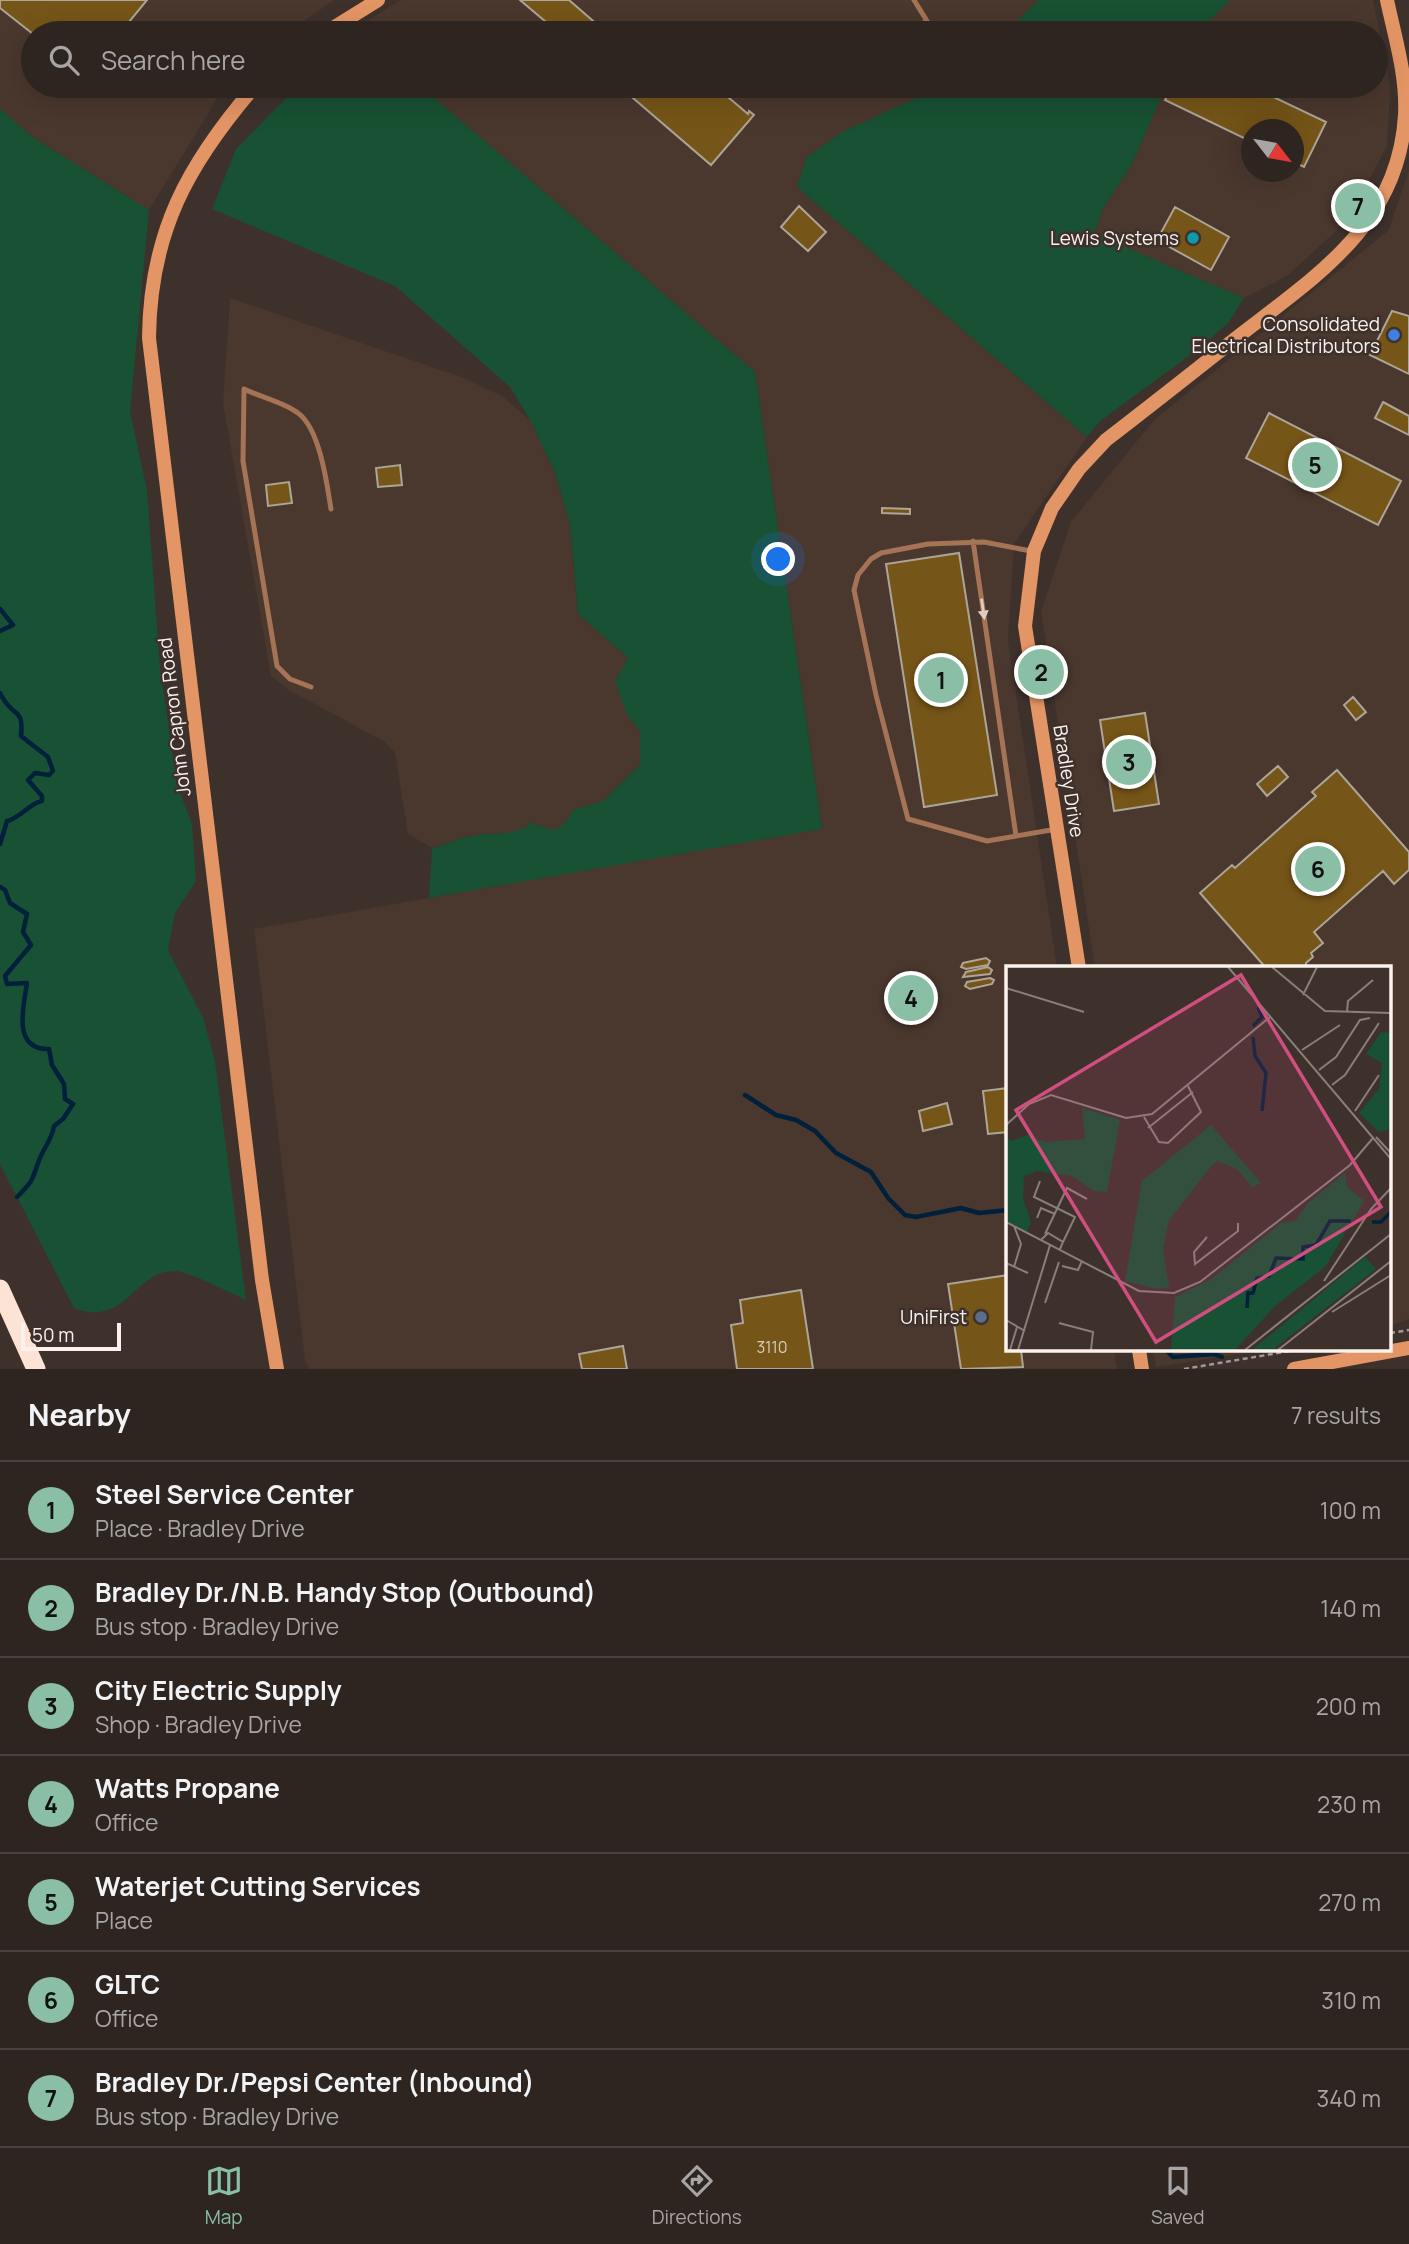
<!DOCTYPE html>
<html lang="en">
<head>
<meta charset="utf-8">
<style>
	:root { --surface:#2e2521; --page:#3a312e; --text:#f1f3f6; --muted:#a7a5a5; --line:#49423f; --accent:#8abfa5 }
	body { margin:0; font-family:Manrope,sans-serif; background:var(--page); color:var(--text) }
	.compass { position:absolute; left:1241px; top:119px; width:63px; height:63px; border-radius:50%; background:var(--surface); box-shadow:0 7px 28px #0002; rotate:121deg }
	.scale { position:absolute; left:21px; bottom:18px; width:100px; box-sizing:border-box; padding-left:7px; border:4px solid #fbf2ee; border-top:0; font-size:19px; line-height:24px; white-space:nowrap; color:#fbf2ee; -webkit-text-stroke:5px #3e312c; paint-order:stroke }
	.you { position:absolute; left:779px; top:560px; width:24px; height:24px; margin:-18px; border:5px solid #fff; border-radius:50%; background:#1a73e8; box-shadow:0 0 0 10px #1a73e833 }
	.badge { display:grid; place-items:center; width:46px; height:46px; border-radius:50%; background:var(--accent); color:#111; font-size:23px; font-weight:700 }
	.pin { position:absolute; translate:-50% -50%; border:4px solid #fff; box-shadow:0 2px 7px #0006 }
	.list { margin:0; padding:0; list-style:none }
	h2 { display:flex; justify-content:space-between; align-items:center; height:91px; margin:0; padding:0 28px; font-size:30px }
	h2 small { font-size:23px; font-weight:400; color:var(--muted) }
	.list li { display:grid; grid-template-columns:46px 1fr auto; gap:21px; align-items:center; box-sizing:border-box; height:98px; padding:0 28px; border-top:2px solid var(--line) }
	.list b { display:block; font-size:26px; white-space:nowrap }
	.list p { margin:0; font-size:23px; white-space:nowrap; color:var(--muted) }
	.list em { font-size:23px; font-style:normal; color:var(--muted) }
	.icon { flex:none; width:38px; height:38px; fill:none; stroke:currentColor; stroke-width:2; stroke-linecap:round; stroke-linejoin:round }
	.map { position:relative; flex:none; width:1409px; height:1369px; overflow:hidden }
	.search { position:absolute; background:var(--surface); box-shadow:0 7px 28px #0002; left:21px; right:21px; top:21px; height:77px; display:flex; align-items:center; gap:18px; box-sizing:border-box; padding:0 24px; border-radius:38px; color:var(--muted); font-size:26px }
	.sheet { height:777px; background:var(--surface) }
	nav { display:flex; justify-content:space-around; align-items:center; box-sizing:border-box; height:98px; border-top:2px solid var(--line); background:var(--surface); font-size:19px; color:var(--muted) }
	nav a { display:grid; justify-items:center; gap:4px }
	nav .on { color:var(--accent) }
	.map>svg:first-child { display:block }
	.built { fill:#4a372e; fill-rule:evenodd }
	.green { fill:#185133 }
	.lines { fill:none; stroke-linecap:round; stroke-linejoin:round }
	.stream { stroke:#00203b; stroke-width:4.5 }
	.building { fill:#765518; stroke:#ada597; stroke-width:2 }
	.path { stroke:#a29793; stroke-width:2.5; stroke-dasharray:5 3.5; stroke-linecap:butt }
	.lane { stroke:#a57355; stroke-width:5 }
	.secondary { stroke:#e49565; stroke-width:14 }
	.highway { stroke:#fce3d5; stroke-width:19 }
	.oneway { fill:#e1ccc0 }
	.culture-dot { fill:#0f9aa8; stroke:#3e312c; stroke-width:2.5 }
	.shop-dot { fill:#3f7fe0; stroke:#3e312c; stroke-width:2.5 }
	.service-dot { fill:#5c6f8a; stroke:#3e312c; stroke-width:2.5 }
	.labels { text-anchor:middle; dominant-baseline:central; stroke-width:5; stroke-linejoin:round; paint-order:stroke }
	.number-label { font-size:16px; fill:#dacbb8 }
	.poi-label { font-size:19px; fill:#fbf2ee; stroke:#3e312c; text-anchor:end }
	.street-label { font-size:19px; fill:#fbf2ee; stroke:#3e312c }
	.inset-river { fill:none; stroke:#00203b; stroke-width:3.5 }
	.inset-road { fill:none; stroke:#8a7e7a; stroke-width:2 }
	.view { fill:#d04e80; fill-opacity:0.15; stroke:#d04e80; stroke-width:3.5 }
	.inset-edge { fill:none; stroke:#fbf2ee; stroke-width:3.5 }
</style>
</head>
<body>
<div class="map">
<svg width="1409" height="1369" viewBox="0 0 1409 1369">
	<rect width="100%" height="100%" fill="#3e312c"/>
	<path class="built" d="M0,0H334L286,33H33V86H225L149,210L34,138L0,109Z
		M401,0H1039L1005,33H358L354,29Z
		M1230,0H1373L1390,87L1387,146L1347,221L1287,276L1244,298L1093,234L1103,208L1132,164L1166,86H1376V33H1197ZM1252,130H1294V172H1252Z
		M420,86H943L842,132L806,158L797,187L1087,437L1014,544L1008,640L1057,968H1008V1350H1114L1117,1369H310L305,1360L254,929L822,828L755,372Z
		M1409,170V1319L1390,1326V968H1095L1041,611L1071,522L1154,420L1389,230Z
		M230,298L464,378L502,396L530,420L554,470L570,524L578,614L628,658L627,715L640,731V765L603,801L573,810L565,823L554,831L531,823L521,831L499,835H472L432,848L408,834L395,753L385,742L289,690L271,676L223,403Z
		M1153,1350H1265L1156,1367Z"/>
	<path class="green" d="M1039,0H1230L1197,33H1005Z
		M298,86H420L755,372L822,829L429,898L432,848C445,845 458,838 471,836C493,831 512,838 531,823L554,830L565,823L573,810L603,801L640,765V731L627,715L615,681L628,658L578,614L570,524L554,470L530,420L510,387L395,286L212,209L236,149Z
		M943,86H1166L1132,164L1103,208L1094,234L1244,298L1228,323L1197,350L1100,421L1087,437L797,187L806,158L842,132Z
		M0,109L34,138L149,210L130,412L147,490L160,668L177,785L192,824L196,881L175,913L168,950L204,1020L215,1062L246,1300C232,1294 188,1271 175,1271C134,1270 127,1328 74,1308L0,1164Z"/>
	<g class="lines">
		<path class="stream" d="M0,609L13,625L0,631
			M0,693C13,720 24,705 21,736L48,757L53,771L49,775L35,773L28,780L42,796V801C28,804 22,817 7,821L0,844
			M0,887L5,890L10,903L27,914L23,932L31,945L5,976L7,984L27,983C24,1005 11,1050 49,1049L52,1065L64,1084L65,1099L73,1104L63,1119L54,1126C52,1139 45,1146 40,1158C31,1180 36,1178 17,1197
			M745,1095L776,1115L796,1120L815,1131L836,1153L871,1172L888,1198L905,1215L916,1217L961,1208L979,1213L1008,1210
			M1166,1350L1173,1357L1214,1354L1222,1357"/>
	</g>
	<path class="building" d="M0,0H147L120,33L33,34L0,8Z
		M520,0H569L607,33H559Z
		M619,86H715L748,114L749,111L754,115L711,165Z
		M1172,86H1250L1326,122L1304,167L1294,162V130H1252V142L1165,100Z
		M799,206L826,232L808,251L781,227Z
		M1175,207L1229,237L1211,270L1157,240Z
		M1392,311L1409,316V374L1370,355Z
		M1383,402L1409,416V435L1375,418Z
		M1269,413L1401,481L1378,525L1246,458Z
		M400,465L402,485L378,487L376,468Z
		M289,482L292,503L268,506L266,485Z
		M882,508L910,509V514L882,513Z
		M959,553L997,795L924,807L886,564Z
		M1353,697L1366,712L1356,720L1344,705Z
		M1145,713L1159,804L1114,811L1100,720Z
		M1278,766L1288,777L1267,796L1257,784Z
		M1337,770L1409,852V870L1394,884L1383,871L1314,932L1323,943L1311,953L1313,957L1306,963V968H1266L1200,893L1232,865L1235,868L1316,796L1312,792Z
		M986,958L990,961L988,965L966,969L961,967L963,963Z
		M988,967L992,970L990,974L963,977L966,972Z
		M990,978L994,980L992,984L970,989L965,986L967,982Z
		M920,991L922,1002L903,1005L901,994Z
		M1008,1088V1132L988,1134L983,1091Z
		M947,1103L952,1124L923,1131L919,1111Z
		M1008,1275V1350H1021L1023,1367L961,1369L948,1284Z
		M801,1290L813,1369H737L731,1325L743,1323L740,1300Z
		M623,1346L627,1369H582L579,1354Z"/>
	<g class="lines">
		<path class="path" d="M1390,1333L1409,1330
			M1184,1369L1296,1350"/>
		<path class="lane" d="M905,33L927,21L914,0
			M973,541L1016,836
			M1031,551L984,542L928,544L881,553L871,559L858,575L854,590L876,695L908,819L987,841L1057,829
			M311,687L290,679L277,666L243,461L244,389C260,397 284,402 298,413C320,429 327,484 331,509"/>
		<path class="secondary" d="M325,33L378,0
			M255,86C188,164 150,232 149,338L262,1280L277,1369
			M1079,968L1025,626L1034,551L1052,508L1079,469L1106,440C1149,407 1192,373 1235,339C1313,278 1399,226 1405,115C1407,76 1395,38 1387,0
			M1139,1350L1142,1369
			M1294,1369L1409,1348"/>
		<path class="highway" d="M0,1289L36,1369"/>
	</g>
	<defs><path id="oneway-solid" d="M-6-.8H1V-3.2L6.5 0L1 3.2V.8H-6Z" transform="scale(1.75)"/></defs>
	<use class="oneway" href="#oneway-solid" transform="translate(983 609) rotate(82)"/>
	<circle class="culture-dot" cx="1193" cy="238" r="7"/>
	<circle class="shop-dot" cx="1394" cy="335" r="7"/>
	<circle class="service-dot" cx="981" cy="1317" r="7"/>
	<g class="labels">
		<g class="number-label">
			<text x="772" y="1347">3110</text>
		</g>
		<g class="poi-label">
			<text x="1179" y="238">Lewis Systems</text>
			<text x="1380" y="324">Consolidated<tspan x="1380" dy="22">Electrical Distributors</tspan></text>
			<text x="967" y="1317">UniFirst</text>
		</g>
		<g class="street-label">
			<text transform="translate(174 717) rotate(-97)">John Capron Road</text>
			<text transform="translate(1069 781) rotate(81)">Bradley Drive</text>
		</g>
	</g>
	<g transform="translate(1006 966)">
		<rect width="385" height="385" fill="#3e312c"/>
		<path d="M375,66L385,67V163L373,166L353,147L373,123L376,97L360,88ZM76,142L114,154L101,226L88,225L66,210L31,205L18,210L17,233L25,256L21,266L0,254V172L6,175L21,169L39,176L79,173ZM205,159L255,217L246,221L231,203L212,195L207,198L163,254L157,283L163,321L151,323L119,315L136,215ZM339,207L341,221L358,235L319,301L269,340L229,384H165L169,331L204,314L275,257L289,255L303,236ZM359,291L370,303L266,384H246Z" fill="#185133"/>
		<path class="inset-river" d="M247,60L256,51L252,41M247,71L249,90L260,107L256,145M366,256H375L385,246M241,342L242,327H247L251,312L263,310L270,292L297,293V281L310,279L324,255H345"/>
		<path class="inset-road" d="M222,1L385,193M266,1L319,45L385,47M0,22L78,46M297,29L311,1M341,46L342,35L367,14M296,84L334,59M313,104L330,91L354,54L364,52M326,119L339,109L373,57M349,145L373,109M138,151L153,176L162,177L195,146L182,120M0,159L23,138L45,129L120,152L146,148L264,51M142,162L187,126M370,171L385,187M34,215L28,231L69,251L57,276M31,252L35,242L49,248M0,256L133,325L168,327L194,316L344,199L367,172M8,260L15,278L8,301M39,268L61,222L81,233M201,271L188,286L189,298L232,265V257M35,274L42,267L57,276L54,283M0,297L22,307M56,300L72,304L76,295M318,315L365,243L385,222M39,337L53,296M326,346L385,309M0,354L19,365M53,357L87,366L85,384M4,384L11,361M12,384L44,279M239,384L385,268M272,384L385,295"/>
		<path class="view" d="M235,9L375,241L150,376L10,144Z"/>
		<rect width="385" height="385" class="inset-edge"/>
	</g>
</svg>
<svg class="compass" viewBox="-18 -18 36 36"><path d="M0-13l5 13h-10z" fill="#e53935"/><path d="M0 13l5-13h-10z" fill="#a7a5a5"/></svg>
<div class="scale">50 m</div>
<div class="you"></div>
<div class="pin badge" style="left:941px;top:680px">1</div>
<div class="pin badge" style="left:1041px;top:672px">2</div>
<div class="pin badge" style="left:1129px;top:762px">3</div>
<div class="pin badge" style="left:911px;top:998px">4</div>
<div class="pin badge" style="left:1315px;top:465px">5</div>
<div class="pin badge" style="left:1318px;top:869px">6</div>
<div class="pin badge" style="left:1358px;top:206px">7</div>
<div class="search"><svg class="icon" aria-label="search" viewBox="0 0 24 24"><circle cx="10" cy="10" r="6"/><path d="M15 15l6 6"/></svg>Search here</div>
</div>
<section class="sheet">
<h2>Nearby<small>7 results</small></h2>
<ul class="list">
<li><span class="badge">1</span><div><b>Steel Service Center</b><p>Place · Bradley Drive</p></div><em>100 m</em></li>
<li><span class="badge">2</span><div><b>Bradley Dr./N.B. Handy Stop (Outbound)</b><p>Bus stop · Bradley Drive</p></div><em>140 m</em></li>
<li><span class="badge">3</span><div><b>City Electric Supply</b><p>Shop · Bradley Drive</p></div><em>200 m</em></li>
<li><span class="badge">4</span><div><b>Watts Propane</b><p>Office</p></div><em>230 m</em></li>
<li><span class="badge">5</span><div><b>Waterjet Cutting Services</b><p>Place</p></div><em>270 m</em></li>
<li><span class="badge">6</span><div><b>GLTC</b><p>Office</p></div><em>310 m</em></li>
<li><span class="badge">7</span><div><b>Bradley Dr./Pepsi Center (Inbound)</b><p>Bus stop · Bradley Drive</p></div><em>340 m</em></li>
</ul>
</section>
<nav>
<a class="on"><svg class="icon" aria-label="map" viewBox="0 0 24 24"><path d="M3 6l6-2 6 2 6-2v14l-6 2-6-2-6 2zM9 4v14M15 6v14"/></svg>Map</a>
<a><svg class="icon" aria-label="directions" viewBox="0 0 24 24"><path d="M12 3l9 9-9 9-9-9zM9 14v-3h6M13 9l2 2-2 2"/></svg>Directions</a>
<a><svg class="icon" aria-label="saved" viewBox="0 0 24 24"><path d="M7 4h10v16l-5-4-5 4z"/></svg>Saved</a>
</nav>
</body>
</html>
